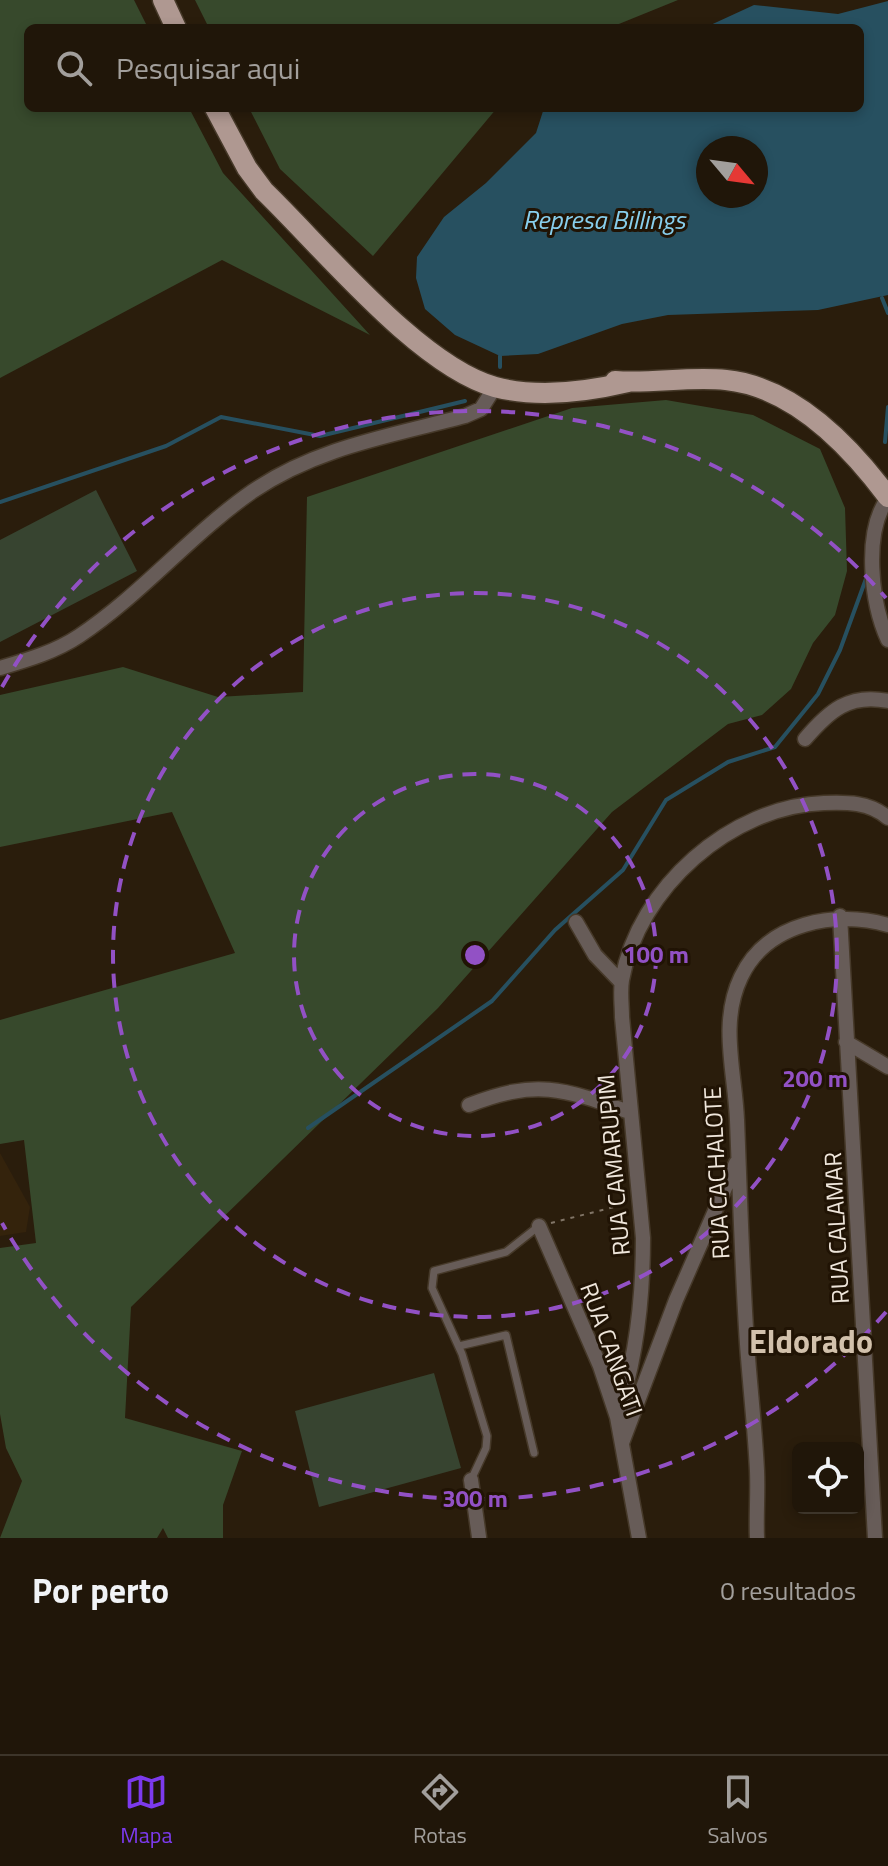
<!DOCTYPE html>
<html lang="pt">
<head>
<meta charset="utf-8">
<style>
	:root { --surface:#201609; --page:#2d2317; --text:#f1f3f6; --muted:#a29f9c; --line:#3d352a; --accent:#7c3aed }
	body { margin:0; font-family:"Titillium Web",sans-serif; background:var(--page); color:var(--text) }
	.controls { position:absolute; right:24px; bottom:24px; display:grid; overflow:hidden; border-radius:12px; box-shadow:0 4px 12px #0003 }
	.controls button { width:72px; height:72px; display:grid; place-items:center; padding:0; border:0; border-bottom:2px solid var(--line); background:var(--surface); color:var(--text); font:40px sans-serif }
	.compass { position:absolute; left:696px; top:136px; width:72px; height:72px; border-radius:50%; background:var(--surface); box-shadow:0 4px 12px #0003; rotate:119deg }
	.list { margin:0; padding:0; list-style:none }
	h2 { display:flex; justify-content:space-between; align-items:center; height:104px; margin:0; padding:0 32px; font-size:34px }
	h2 small { font-size:26px; font-weight:400; color:var(--muted) }
	.icon { flex:none; width:44px; height:44px; fill:none; stroke:currentColor; stroke-width:2; stroke-linecap:round; stroke-linejoin:round }
	.map { position:relative; flex:none; width:888px; height:1538px; overflow:hidden }
	.search { position:absolute; background:var(--surface); box-shadow:0 4px 12px #0003; left:24px; right:24px; top:24px; height:88px; display:flex; align-items:center; gap:20px; box-sizing:border-box; padding:0 28px; border-radius:12px; color:var(--muted); font-size:30px }
	.sheet { height:216px; background:var(--surface) }
	nav { display:flex; justify-content:space-around; align-items:center; box-sizing:border-box; height:112px; border-top:2px solid var(--line); background:var(--surface); font-size:22px; color:var(--muted) }
	nav a { display:grid; justify-items:center; gap:4px }
	nav .on { color:var(--accent) }
	.map>svg:first-child { display:block }
	.built { fill:#34230c }
	.green { fill:#374430 }
	.forest { fill:#37492c }
	.water { fill:#275060; fill-rule:evenodd }
	.lines { fill:none; stroke-linecap:round; stroke-linejoin:round }
	.stream { stroke:#275060; stroke-width:4 }
	.lane-casing { stroke:#463929; stroke-width:10 }
	.street-casing { stroke:#463929; stroke-width:17 }
	.primary-casing { stroke:#463929; stroke-width:23 }
	.path { stroke:#817567; stroke-width:2; stroke-dasharray:4 6; stroke-linecap:butt }
	.lane { stroke:#675c58; stroke-width:7 }
	.street { stroke:#675c58; stroke-width:14 }
	.primary { stroke:#af9891; stroke-width:20 }
	.ring { fill:none; stroke:#9251c5; stroke-width:4; stroke-dasharray:14 10 }
	.labels { text-anchor:middle; dominant-baseline:central; stroke-width:6; stroke-linejoin:round; paint-order:stroke }
	.street-label { font-size:24px; fill:#efe6db; stroke:#201304 }
	.water-label { font-size:26px; font-style:italic; fill:#88cfed; stroke:#201304 }
	.district-label { font-size:32px; font-weight:bold; fill:#d2c1ac; stroke:#201304 }
	.centre { fill:#9251c5; stroke:#201304; stroke-width:4 }
	.ring-label { font-size:24px; text-anchor:middle; font-weight:bold; fill:#9251c5; stroke:#201304; stroke-width:6; stroke-linejoin:round; paint-order:stroke }
</style>
</head>
<body>
<div class="map">
<svg width="888" height="1538" viewBox="0 0 888 1538">
	<rect width="100%" height="100%" fill="#2a1d0c"/>
	<path class="built" d="M0,1153L30,1207L26,1232L0,1236Z"/>
	<path class="green" d="M96,490L137,571L0,642V540Z
		M434,1373L461,1468L319,1507L295,1411Z"/>
	<path class="forest" d="M0,0H134L148,28H28V108H189L223,173L370,335L222,260L0,378Z
		M195,0H678L609,28H209Z
		M249,108H497L373,256L280,169Z
		M666,400L753,415L820,449L845,508L847,571L835,615L813,643L791,689L762,715L728,724L612,812L438,1008L131,1307L125,1418L242,1451L223,1505V1538H168L163,1528L157,1538H0L22,1481L6,1448L0,1414V1248L36,1243L24,1140L0,1144V1020L235,953L172,812L0,847V695L123,667L218,697L303,692L307,497L572,408Z"/>
	<path class="water" d="M888,1V295L818,310L668,315L622,324L538,354L500,356L455,335L425,309L416,278L417,257L444,217L486,183L536,133L544,108H860V28H704L754,5L838,14ZM708,148H756V196H708Z"/>
	<g class="lines">
		<path class="stream" d="M882,298L888,313
			M500,367V356
			M885,442L888,407
			M0,502L166,446L221,417L320,436L465,401
			M308,1128L492,1001L555,930L623,870L666,800L728,762L775,747L818,694L840,650L867,576"/>
		<g class="lane-casing">
			<path id="lane" d="M459,1346L506,1335L534,1453
				M471,1480L486,1448L487,1436L462,1354L432,1288L434,1271L506,1252L539,1226"/>
		</g>
		<g class="street-casing">
			<path id="street" d="M888,498C863,532 871,603 888,640
				M0,668C27,660 55,652 79,636C142,594 191,534 253,491C318,447 391,436 465,416L481,409L495,387
				M805,739C829,711 849,693 888,701
				M840,916L875,1538
				M576,922L595,955L621,982
				M846,1042L888,1067
				M469,1105C536,1079 562,1088 629,1112
				M539,1226L600,1366L617,1417L639,1538
				M617,1417C637,1358 643,1299 643,1238L622,1017C622,1005 620,992 622,980C638,888 731,806 824,803C846,802 870,802 888,818
				M622,1443L676,1300L736,1163
				M471,1480L479,1537
				M757,1538C756,1516 758,1494 757,1471C755,1429 750,1387 747,1344C742,1270 740,1195 737,1120C735,1072 719,1023 741,977C767,922 836,910 888,925"/>
		</g>
		<g class="primary-casing">
			<path id="primary" d="M163,0L176,28
				M215,108L247,168L264,191C323,248 419,366 495,387C537,398 586,392 628,382
				M615,381C652,384 689,376 726,380C794,387 850,446 888,497"/>
		</g>
		<path class="path" d="M551,1223L626,1204"/>
		<use href="#lane" class="lane"/>
		<use href="#street" class="street"/>
		<use href="#primary" class="primary"/>
	</g>
	<g class="ring">
		<circle cx="475" cy="955" r="181"/>
		<circle cx="475" cy="955" r="362"/>
		<path d="M886 1312A544 544 0 0 1 2 1223M2 687A544 544 0 0 1 886 598"/>
	</g>
	<g class="labels">
		<g class="street-label">
			<text transform="translate(613 1165) rotate(-95)">RUA CAMARUPIM</text>
			<text transform="translate(716 1173) rotate(-93)">RUA CACHALOTE</text>
			<text transform="translate(836 1228) rotate(-93)">RUA CALAMAR</text>
			<text transform="translate(612 1349) rotate(70)">RUA CANGATI</text>
		</g>
		<g class="water-label">
			<text x="604" y="219">Represa Billings</text>
		</g>
		<g class="district-label">
			<text x="811" y="1341">Eldorado</text>
		</g>
	</g>
	<circle cx="475" cy="955" r="12" class="centre"/>
	<g class="ring-label">
		<text x="656" y="963">100 m</text>
		<text x="815" y="1087">200 m</text>
		<text x="475" y="1507">300 m</text>
	</g>
</svg>
<div class="controls">
<button><svg class="icon" aria-label="locate" viewBox="0 0 24 24"><circle cx="12" cy="12" r="6"/><path d="M12 2v4M12 18v4M2 12h4M18 12h4"/></svg></button>
</div>
<svg class="compass" viewBox="-18 -18 36 36"><path d="M0-13l5 13h-10z" fill="#e53935"/><path d="M0 13l5-13h-10z" fill="#a29f9c"/></svg>
<div class="search"><svg class="icon" aria-label="search" viewBox="0 0 24 24"><circle cx="10" cy="10" r="6"/><path d="M15 15l6 6"/></svg>Pesquisar aqui</div>
</div>
<section class="sheet">
<h2>Por perto<small>0 resultados</small></h2>
<ul class="list">
</ul>
</section>
<nav>
<a class="on"><svg class="icon" aria-label="map" viewBox="0 0 24 24"><path d="M3 6l6-2 6 2 6-2v14l-6 2-6-2-6 2zM9 4v14M15 6v14"/></svg>Mapa</a>
<a><svg class="icon" aria-label="directions" viewBox="0 0 24 24"><path d="M12 3l9 9-9 9-9-9zM9 14v-3h6M13 9l2 2-2 2"/></svg>Rotas</a>
<a><svg class="icon" aria-label="saved" viewBox="0 0 24 24"><path d="M7 4h10v16l-5-4-5 4z"/></svg>Salvos</a>
</nav>
</body>
</html>
